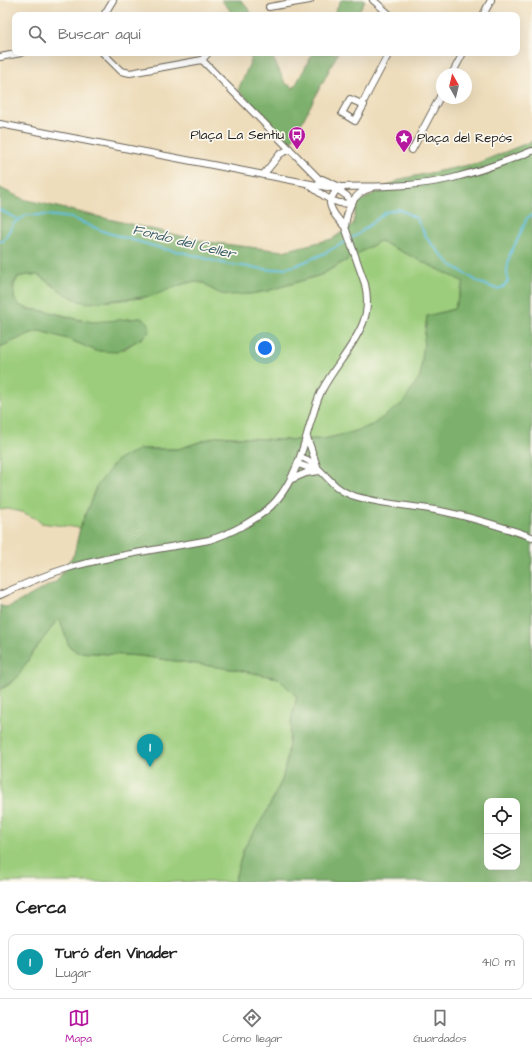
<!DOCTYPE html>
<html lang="es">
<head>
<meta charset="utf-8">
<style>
	:root { --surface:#fff; --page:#f6f6f6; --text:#222; --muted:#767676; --line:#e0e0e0; --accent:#b5179e }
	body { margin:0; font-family:"Architects Daughter",sans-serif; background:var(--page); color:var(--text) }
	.controls { position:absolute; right:12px; bottom:12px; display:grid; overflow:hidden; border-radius:8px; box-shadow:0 4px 16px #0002 }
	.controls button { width:36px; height:36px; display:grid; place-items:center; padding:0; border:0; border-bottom:1px solid var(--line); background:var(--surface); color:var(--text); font:20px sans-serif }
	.compass { position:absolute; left:436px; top:68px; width:36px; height:36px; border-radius:50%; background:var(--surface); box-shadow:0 4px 16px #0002; rotate:352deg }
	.you { position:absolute; left:265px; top:348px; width:14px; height:14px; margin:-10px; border:3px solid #fff; border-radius:50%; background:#1a73e8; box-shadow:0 0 0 6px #1a73e833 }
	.badge { display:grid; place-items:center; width:26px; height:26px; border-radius:50%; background:var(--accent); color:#fff; font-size:13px; font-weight:700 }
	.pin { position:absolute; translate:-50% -33px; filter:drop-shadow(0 1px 2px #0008) }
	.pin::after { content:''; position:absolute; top:21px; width:14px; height:12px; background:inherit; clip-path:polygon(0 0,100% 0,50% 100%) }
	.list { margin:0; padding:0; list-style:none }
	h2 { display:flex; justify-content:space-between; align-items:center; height:52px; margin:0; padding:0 16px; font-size:17px }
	h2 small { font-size:13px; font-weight:400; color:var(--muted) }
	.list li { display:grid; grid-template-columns:26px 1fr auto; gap:12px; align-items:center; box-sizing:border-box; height:56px; margin:0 8px 8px; padding:0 8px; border:1px solid var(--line); border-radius:8px }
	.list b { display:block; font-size:15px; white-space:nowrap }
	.list p { margin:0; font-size:13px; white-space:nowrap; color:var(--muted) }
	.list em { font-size:13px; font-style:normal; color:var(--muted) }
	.icon { flex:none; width:22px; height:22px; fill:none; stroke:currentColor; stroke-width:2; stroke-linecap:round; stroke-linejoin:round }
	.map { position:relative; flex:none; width:532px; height:882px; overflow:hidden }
	.search { position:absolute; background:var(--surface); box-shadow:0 4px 16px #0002; left:12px; right:12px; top:12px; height:44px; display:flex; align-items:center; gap:10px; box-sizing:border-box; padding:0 14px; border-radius:8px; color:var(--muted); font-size:15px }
	.sheet { height:116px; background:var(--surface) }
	nav { display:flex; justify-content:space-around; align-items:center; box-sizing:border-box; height:56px; border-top:1px solid var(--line); background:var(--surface); font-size:11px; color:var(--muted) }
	nav a { display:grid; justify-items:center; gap:2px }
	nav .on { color:var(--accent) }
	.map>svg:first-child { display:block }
	.green { fill:#9ccd7c; stroke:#5c744c }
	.forest { fill:#7db06c; stroke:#4c6644; fill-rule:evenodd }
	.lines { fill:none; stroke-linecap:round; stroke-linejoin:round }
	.stream { stroke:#62bfe0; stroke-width:2 }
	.minor-casing { stroke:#666054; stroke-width:8 }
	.minor { stroke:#fff; stroke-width:6 }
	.labels { text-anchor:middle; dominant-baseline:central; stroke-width:3.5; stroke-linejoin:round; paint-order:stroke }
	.poi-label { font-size:13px; fill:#1c1c1c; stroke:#fbf7ec; text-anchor:end }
	.water-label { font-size:14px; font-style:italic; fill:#385d6a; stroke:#fbf7ec }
</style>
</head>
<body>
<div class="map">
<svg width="532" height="882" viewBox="0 0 532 882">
	<rect width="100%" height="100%" fill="#fbf7ec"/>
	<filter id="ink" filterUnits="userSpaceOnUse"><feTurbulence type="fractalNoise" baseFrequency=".025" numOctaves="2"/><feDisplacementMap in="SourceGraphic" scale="8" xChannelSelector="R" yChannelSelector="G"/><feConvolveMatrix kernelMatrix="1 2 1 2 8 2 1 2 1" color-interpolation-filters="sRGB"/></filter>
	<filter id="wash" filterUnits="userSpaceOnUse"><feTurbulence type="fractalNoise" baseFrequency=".012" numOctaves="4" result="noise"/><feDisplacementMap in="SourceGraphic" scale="16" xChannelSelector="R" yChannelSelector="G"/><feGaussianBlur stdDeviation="0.9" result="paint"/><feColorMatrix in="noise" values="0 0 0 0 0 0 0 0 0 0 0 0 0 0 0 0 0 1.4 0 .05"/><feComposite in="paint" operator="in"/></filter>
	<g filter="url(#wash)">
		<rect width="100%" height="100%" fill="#edb"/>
		<path class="green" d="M380,241L464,281L454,309L427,316L420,377L404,403L372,425L353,432L324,439L278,440L218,436L178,449H140L96,487L80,528L41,523L35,518L22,512L8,509L0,510V347L31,333L40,331L68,339L88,347L125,349L133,343L142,338L141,318C125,319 108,323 92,322C77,320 64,315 50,312C38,309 15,311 14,295C13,286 14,285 18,277L27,275H38L64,293L72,297L100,302L142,298L186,283L194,282L204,283L213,290L250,294L267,291L321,275Z
			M59,618L69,646L77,652L140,656L238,670L278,678L297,697L292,717L287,759L282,780L266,813L244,848L234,882H0V690L10,684L24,667L31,655Z"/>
		<path class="forest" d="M221,0H241L253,15H232L229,9Z
			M341,0H365L357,15H333Z
			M243,53H271L285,83L294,88L313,53H338L291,143L238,90L252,58Z
			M532,141V882H234L244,848L266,813L282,780L287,759L292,717L297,697L278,678L238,670L140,656L77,652L69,646L59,618L31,655L18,677L0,690V605L3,607L11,606L57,581L74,554L80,528L96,487L117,460L140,449H178L218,436L278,440L324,439L353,432L372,425L403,403L420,376L427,316L454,309L464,282L380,241L321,275L267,291L250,294L231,295L221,294L213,290L204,283L194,282L186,283L152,296L90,303L79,301L64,293L38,275H27L18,277L13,285L14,298L19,305L28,309L50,312L79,320L94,322L141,318L149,323V332L142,338L117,352L96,351L68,339L40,331L31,333L0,347V188L23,199L207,242L283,251L332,239L353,225L357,203L401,179L478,163ZM487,801H517V867H487Z"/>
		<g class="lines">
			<path class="stream" d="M0,210L19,220
				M0,241H3L14,223L27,215H47L72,218L105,232L164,249L181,252L226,264L272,270L295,266L325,253L357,235L386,212L399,209L416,218L428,240L450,264L480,283L497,289L503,287L508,281L507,270L510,254L518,239L527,218L532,215"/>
		</g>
	</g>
	<g filter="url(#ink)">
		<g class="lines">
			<g class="minor-casing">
				<path id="minor" d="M373,0L390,15
					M269,7L310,0
					M104,15L113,0
					M483,15L491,0
					M103,53L121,71L130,73L202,60L328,188
					M0,57L21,53
					M202,60L208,53
					M452,74L463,53
					M350,99L364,105L355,121L342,113Z
					M362,104L389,53
					M0,124L337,189L347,196L351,203
					M412,150L442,93
					M263,175L280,154L290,149
					M322,179L340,187
					M309,185C322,194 333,206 351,203
					M330,200L337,189L342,187C379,186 418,187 453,178C480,171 507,161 532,151
					M345,227C347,210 352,193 371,188
					M307,437L317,466
					M301,457C321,464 330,488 351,495C378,504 407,505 435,510C469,516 500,526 532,537
					M298,464L318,471
					M292,479L306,473L320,471
					M0,595C22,585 44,575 68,568C113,555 162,549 209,540C230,534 261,518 276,501C295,479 302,452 310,424C314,413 316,401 322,390C334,367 353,348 363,323C368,310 368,297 365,284L345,227C339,220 329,210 330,200"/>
			</g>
			<use href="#minor" class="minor"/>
		</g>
	</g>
	<defs>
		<g id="bus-pin" transform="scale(0.9)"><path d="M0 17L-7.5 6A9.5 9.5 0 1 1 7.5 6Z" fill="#b5179e" stroke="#fbf7ec"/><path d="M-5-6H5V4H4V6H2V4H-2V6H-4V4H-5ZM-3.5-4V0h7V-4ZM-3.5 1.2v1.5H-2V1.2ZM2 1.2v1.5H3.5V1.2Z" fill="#fff"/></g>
		<g id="sight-pin" transform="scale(0.9)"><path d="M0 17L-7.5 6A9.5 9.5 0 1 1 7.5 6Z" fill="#b5179e" stroke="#fbf7ec"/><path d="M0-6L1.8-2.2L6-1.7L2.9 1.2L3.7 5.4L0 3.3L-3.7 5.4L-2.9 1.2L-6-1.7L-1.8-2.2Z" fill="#fff"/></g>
	</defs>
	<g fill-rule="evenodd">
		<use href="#bus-pin" x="297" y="135"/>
		<use href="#sight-pin" x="404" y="138"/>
	</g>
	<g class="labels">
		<g class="poi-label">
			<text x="284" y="135">Plaça La Sentiu</text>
			<text x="417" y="138" text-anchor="start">Plaça del Repós</text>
		</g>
		<g class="water-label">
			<text transform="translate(184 242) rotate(14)">Fondo del Celler</text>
		</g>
	</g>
</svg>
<div class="controls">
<button><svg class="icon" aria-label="locate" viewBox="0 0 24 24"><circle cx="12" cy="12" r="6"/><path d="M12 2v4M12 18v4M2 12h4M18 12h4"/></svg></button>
<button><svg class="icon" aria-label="layers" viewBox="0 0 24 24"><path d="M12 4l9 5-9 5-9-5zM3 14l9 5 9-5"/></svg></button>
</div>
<svg class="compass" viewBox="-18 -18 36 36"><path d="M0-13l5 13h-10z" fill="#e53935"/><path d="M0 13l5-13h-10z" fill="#767676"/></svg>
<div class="you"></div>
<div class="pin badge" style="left:150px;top:767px;background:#0f9aa8">1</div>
<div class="search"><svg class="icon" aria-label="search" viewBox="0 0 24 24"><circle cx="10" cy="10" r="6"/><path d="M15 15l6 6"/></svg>Buscar aquí</div>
</div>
<section class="sheet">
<h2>Cerca<small></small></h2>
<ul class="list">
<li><span class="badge" style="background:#0f9aa8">1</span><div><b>Turó d'en Vinader</b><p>Lugar</p></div><em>410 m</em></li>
</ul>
</section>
<nav>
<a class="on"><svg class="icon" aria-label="map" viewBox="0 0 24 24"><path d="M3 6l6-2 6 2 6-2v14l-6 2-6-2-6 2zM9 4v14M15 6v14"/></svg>Mapa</a>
<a><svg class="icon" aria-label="directions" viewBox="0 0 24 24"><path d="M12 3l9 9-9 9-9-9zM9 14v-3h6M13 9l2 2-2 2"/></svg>Cómo llegar</a>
<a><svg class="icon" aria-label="saved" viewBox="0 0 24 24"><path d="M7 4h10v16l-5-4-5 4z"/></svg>Guardados</a>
</nav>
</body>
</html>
